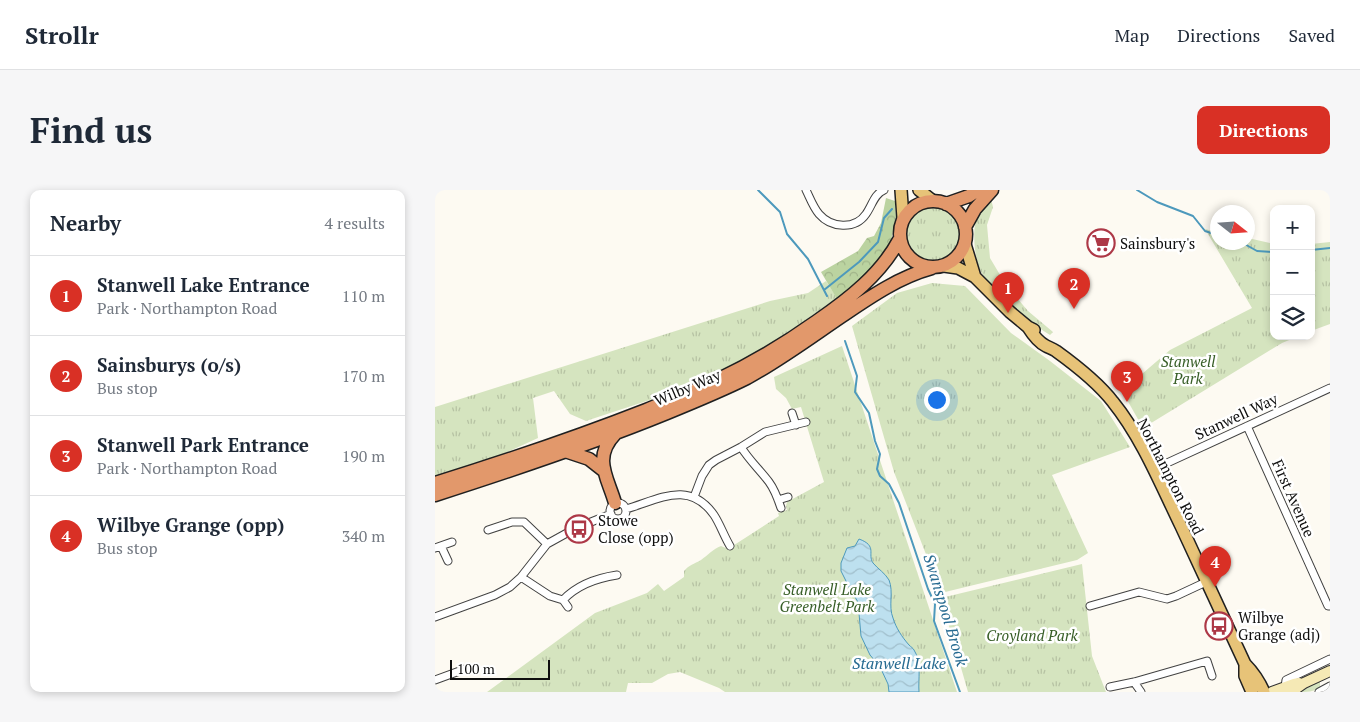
<!DOCTYPE html>
<html lang="en">
<head>
<meta charset="utf-8">
<style>
	:root { --surface:#fff; --page:#f6f6f7; --text:#1f2937; --muted:#747a83; --line:#e0e1e3; --accent:#d93025 }
	body { margin:0; font-family:"PT Serif",serif; background:var(--page); color:var(--text) }
	.controls { position:absolute; right:15px; top:15px; display:grid; overflow:hidden; border-radius:10px; box-shadow:0 2px 8px #0003 }
	.controls button { width:45px; height:45px; display:grid; place-items:center; padding:0; border:0; border-bottom:1px solid var(--line); background:var(--surface); color:var(--text); font:25px sans-serif }
	.compass { position:absolute; left:775px; top:15px; width:45px; height:45px; border-radius:50%; background:var(--surface); box-shadow:0 2px 8px #0003; rotate:107deg }
	.scale { position:absolute; left:15px; bottom:12px; width:100px; box-sizing:border-box; padding-left:5px; border:2px solid #0f0f0f; border-top:0; font-size:14px; line-height:18px; white-space:nowrap; color:#0f0f0f; -webkit-text-stroke:4px #fff; paint-order:stroke }
	.you { position:absolute; left:501px; top:209px; width:18px; height:18px; margin:-12px; border:4px solid #fff; border-radius:50%; background:#1a73e8; box-shadow:0 0 0 8px #1a73e833 }
	.badge { display:grid; place-items:center; width:32px; height:32px; border-radius:50%; background:var(--accent); color:#fff; font-size:16px; font-weight:700 }
	.pin { position:absolute; translate:-50% -41px; filter:drop-shadow(0 1px 2px #0008) }
	.pin::after { content:''; position:absolute; top:26px; width:18px; height:15px; background:inherit; clip-path:polygon(0 0,100% 0,50% 100%) }
	.list { margin:0; padding:0; list-style:none }
	h2 { display:flex; justify-content:space-between; align-items:center; height:65px; margin:0; padding:0 20px; font-size:21px }
	h2 small { font-size:16px; font-weight:400; color:var(--muted) }
	.list li { display:grid; grid-template-columns:32px 1fr auto; gap:15px; align-items:center; box-sizing:border-box; height:80px; padding:0 20px; border-top:1px solid var(--line) }
	.list b { display:block; font-size:19px; white-space:nowrap }
	.list p { margin:0; font-size:16px; white-space:nowrap; color:var(--muted) }
	.list em { font-size:16px; font-style:normal; color:var(--muted) }
	.icon { flex:none; width:28px; height:28px; fill:none; stroke:currentColor; stroke-width:2; stroke-linecap:round; stroke-linejoin:round }
	.map { position:relative; flex:none; width:895px; height:502px; overflow:hidden; border-radius:10px }
	header { display:flex; align-items:center; gap:30px; box-sizing:border-box; height:70px; padding:0 25px; background:var(--surface); border-bottom:1px solid var(--line) }
	header strong { font-size:24px }
	nav { display:flex; gap:28px; margin-inline-start:auto; font-size:18px }
	.intro { display:flex; align-items:center; justify-content:space-between; box-sizing:border-box; height:120px; padding:0 30px }
	h1 { margin:0; font-size:35px }
	.button { padding:12px 22px; border-radius:10px; background:var(--accent); color:#fff; font-size:18px; font-weight:700 }
	main { display:flex; gap:30px; padding:0 30px }
	aside { flex:1; background:var(--surface); border-radius:10px; box-shadow:0 2px 8px #0003 }
	.map>svg:first-child { display:block }
	.grass { fill:url(#grass-tufts) }
	.forest { fill:url(#forest-crowns) }
	.water { fill:url(#water-waves); stroke:#4d99bc }
	.lines { fill:none; stroke-linecap:round; stroke-linejoin:round }
	.stream { stroke:#4d99bc; stroke-width:2 }
	.street-casing { stroke:#424242; stroke-width:9 }
	.secondary-casing { stroke:#313131; stroke-width:12 }
	.primary-casing { stroke:#202020; stroke-width:14 }
	.highway-casing { stroke:#202020; stroke-width:15 }
	.street { stroke:#fff; stroke-width:7 }
	.secondary { stroke:#f5e9b5; stroke-width:10 }
	.primary { stroke:#e7c378; stroke-width:11 }
	.highway { stroke:#e2986b; stroke-width:12 }
	.labels { text-anchor:middle; dominant-baseline:central; stroke-width:5; stroke-linejoin:round; paint-order:stroke }
	.poi-label { font-size:15px; fill:#0f0f0f; stroke:#fff; text-anchor:start }
	.park-label { font-size:15px; font-style:italic; fill:#375e27; stroke:#fff }
	.street-label { font-size:15px; fill:#0f0f0f; stroke:#fff }
	.water-label { font-size:16px; font-style:italic; fill:#276b91; stroke:#fff }
</style>
</head>
<body>
<header>
<strong>Strollr</strong>
<nav><a>Map</a><a>Directions</a><a>Saved</a></nav>
</header>
<div class="intro"><h1>Find us</h1><a class="button">Directions</a></div>
<main>
<aside>
<h2>Nearby<small>4 results</small></h2>
<ul class="list">
<li><span class="badge">1</span><div><b>Stanwell Lake Entrance</b><p>Park · Northampton Road</p></div><em>110 m</em></li>
<li><span class="badge">2</span><div><b>Sainsburys (o/s)</b><p>Bus stop</p></div><em>170 m</em></li>
<li><span class="badge">3</span><div><b>Stanwell Park Entrance</b><p>Park · Northampton Road</p></div><em>190 m</em></li>
<li><span class="badge">4</span><div><b>Wilbye Grange (opp)</b><p>Bus stop</p></div><em>340 m</em></li>
</ul>
</aside>
<div class="map">
<svg width="895" height="502" viewBox="0 0 895 502">
	<defs>
		<pattern id="grass-tufts" width="24" height="20" patternUnits="userSpaceOnUse" patternTransform="scale(1.25)"><rect width="24" height="20" fill="#d5e4bf"/><path d="M3 7l-1-3M5 7V3M7 7l1-3M15 17l-1-3M17 17v-4M19 17l1-3" fill="none" stroke="#b6c2a3"/></pattern>
		<pattern id="forest-crowns" width="20" height="18" patternUnits="userSpaceOnUse" patternTransform="scale(1.25)"><rect width="20" height="18" fill="#bbd3a0"/><path d="M2 6a3 3 0 1 1 6 0M12 15a3 3 0 1 1 6 0" fill="none" stroke="#a0b489"/></pattern>
		<pattern id="water-waves" width="16" height="10" patternUnits="userSpaceOnUse" patternTransform="scale(1.25)"><rect width="16" height="10" fill="#bde0ef"/><path d="M0 5q4-4 8 0t8 0" fill="none" stroke="#a1bfcc"/></pattern>
	</defs>
	<rect width="100%" height="100%" fill="#fdfaf2"/>
	<path class="grass" d="M556,9L558,17L552,35L555,68L571,95L593,121L618,142L615,145C598,135 553,97 545,80C540,69 538,47 540,35C541,28 551,15 556,9Z
		M470 45a29 29 0 1 1 58 0a29 29 0 1 1-58 0Z
		M770,39L782,42V52H812L813,48L839,54V146H864L847,153L708,238L687,201L735,160L817,118Z
		M895,52V134L876,141V54Z
		M391,91L402,108C364,135 325,163 283,183C241,203 195,216 151,231L135,224L119,201L98,208L103,248L66,265L0,287V217L335,111L373,103Z
		M497,93L530,96L576,143L615,171L666,211L695,257L617,285L653,363L642,370L506,403L459,282L417,136L462,103Z
		M407,156L522,502H290L284,498L245,482L233,484L217,493H193L191,502H52L160,423L212,403L223,394L229,401L249,387V381C254,375 259,374 266,370C273,365 278,359 286,356L293,359L344,326L343,323L352,320L351,316L352,312L389,292L366,217L357,219L351,208L341,199L339,187Z
		M647,374L657,466L671,502H533L506,408Z
		M885,491V497C880,502 871,502 863,502Z"/>
	<path class="forest" d="M451,8L460,11L461,27L454,60L431,88L402,109L386,82L423,61L432,48L439,46L446,33Z"/>
	<path class="water" d="M424,349C443,356 432,364 438,373C443,379 450,383 454,390C459,402 453,416 458,428C461,438 467,447 474,455C476,457 478,458 479,460C487,472 483,489 484,502H454L453,494L446,479L441,472L435,465L426,446L423,412L415,399L406,381V373L412,358L420,356Z"/>
	<g class="lines">
		<path class="stream" d="M323,0L345,22L352,44L373,69L392,106
			M702,0L722,12L758,26L770,41L782,45
			M806,52L822,61L839,62
			M876,60L895,58
			M389,100L424,72L443,52L449,28L457,19
			M410,151L422,186L420,202L434,223L440,251L445,264L442,279L445,286L454,294L464,313L493,399L500,414L499,431L525,502"/>
		<g class="street-casing">
			<path id="street" d="M371,0C375,8 378,17 384,24C396,38 420,40 431,24C437,16 439,4 449,0
				M357,223L361,235
				M812,236L893,416H895
				M306,257C314,270 325,280 334,292C340,300 343,309 346,318
				M719,279L895,198
				M259,307L267,286L274,275L281,270L306,257L330,242L371,232
				M343,310L353,307
				M175 321a8 8 0 1 1 16 0a8 8 0 1 1-16 0Z
				M191,319C223,310 254,289 279,325C285,334 289,346 295,356
				M53,340L77,332H89L112,354
				M6,356L13,371
				M0,358L17,352
				M86,387L115,406L128,410C142,395 162,388 182,385
				M128,410L133,417
				M655,416L704,402L732,409L741,406L771,392
				M0,427L60,405L75,397L86,387L112,354L141,338L176,324
				M0,490L30,479
				M699,492L706,502
				M675,497L699,492L772,471L777,486
				M850,497L851,490L895,469
				M884,502L895,496"/>
		</g>
		<g class="secondary-casing">
			<path id="secondary" d="M837,502L859,494L864,493
				M856,502L869,493L895,481"/>
		</g>
		<g class="primary-casing">
			<path id="primary" d="M466,0L468,28
				M484,0L498,11
				M530,54L540,87
				M509,76L523,78L540,87L575,122L593,137L599,140
				M593,137C598,145 603,152 611,156C615,158 618,159 621,161C639,174 665,195 678,212C707,248 726,295 746,336C767,382 789,428 810,474C819,483 824,491 829,502
				M810,474V486L817,502"/>
		</g>
		<g class="highway-casing">
			<path id="highway" d="M465 44a33 33 0 1 1 66 0a33 33 0 1 1-66 0Z
				M511,14L534,6L543,0
				M530,37L540,19L557,0
				M180,244C157,268 173,288 180,313
				M130,261L154,269L168,280
				M0,293C71,271 142,247 211,220C235,210 260,201 284,189C318,173 351,153 382,131C414,109 446,84 464,50
				M0,305C78,280 156,254 232,223C259,212 286,201 312,188C345,170 376,147 407,126C435,107 464,87 497,78"/>
		</g>
		<use href="#street" class="street"/>
		<use href="#secondary" class="secondary"/>
		<use href="#primary" class="primary"/>
		<use href="#highway" class="highway"/>
	</g>
	<defs>
		<g id="supermarket-ring" transform="scale(1.4375)"><circle r="9.5" fill="#fff" stroke="#ad3847" stroke-width="1.5"/><path d="M-6-5.5h2.5l.6 2H6L4.5 2H-2.5L-4.4-4H-6ZM-1.5 3.2a1.3 1.3 0 1 0 .1 0ZM3 3.2a1.3 1.3 0 1 0 .1 0Z" fill="#ad3847"/></g>
		<g id="bus-ring" transform="scale(1.4375)"><circle r="9.5" fill="#fff" stroke="#ad3847" stroke-width="1.5"/><path d="M-5-6H5V4H4V6H2V4H-2V6H-4V4H-5ZM-3.5-4V0h7V-4ZM-3.5 1.2v1.5H-2V1.2ZM2 1.2v1.5H3.5V1.2Z" fill="#ad3847"/></g>
	</defs>
	<g fill-rule="evenodd">
		<use href="#supermarket-ring" x="666" y="53"/>
		<use href="#bus-ring" x="144" y="339"/>
		<use href="#bus-ring" x="784" y="436"/>
	</g>
	<g class="labels">
		<g class="poi-label">
			<text x="685" y="53">Sainsbury's</text>
			<text x="163" y="330">Stowe<tspan x="163" dy="17">Close (opp)</tspan></text>
			<text x="803" y="427">Wilbye<tspan x="803" dy="17">Grange (adj)</tspan></text>
		</g>
		<g class="park-label">
			<text x="753" y="171">Stanwell<tspan x="753" dy="17">Park</tspan></text>
			<text x="392" y="399">Stanwell Lake<tspan x="392" dy="17">Greenbelt Park</tspan></text>
			<text x="597" y="445">Croyland Park</text>
		</g>
		<g class="street-label">
			<text transform="translate(252 197) rotate(-23)">Wilby Way</text>
			<text transform="translate(801 226) rotate(-25)">Stanwell Way</text>
			<text transform="translate(736 286) rotate(63)">Northampton Road</text>
			<text transform="translate(859 308) rotate(66)">First Avenue</text>
		</g>
		<g class="water-label">
			<text transform="translate(511 420) rotate(73)">Swanspool Brook</text>
			<text x="464" y="473">Stanwell Lake</text>
		</g>
	</g>
</svg>
<div class="controls">
<button>+</button>
<button>−</button>
<button><svg class="icon" aria-label="layers" viewBox="0 0 24 24"><path d="M12 4l9 5-9 5-9-5zM3 14l9 5 9-5"/></svg></button>
</div>
<svg class="compass" viewBox="-18 -18 36 36"><path d="M0-13l5 13h-10z" fill="#e53935"/><path d="M0 13l5-13h-10z" fill="#747a83"/></svg>
<div class="scale">100 m</div>
<div class="you"></div>
<div class="pin badge" style="left:573px;top:123px">1</div>
<div class="pin badge" style="left:639px;top:119px">2</div>
<div class="pin badge" style="left:692px;top:212px">3</div>
<div class="pin badge" style="left:780px;top:397px">4</div>
</div>
</main>
</body>
</html>
